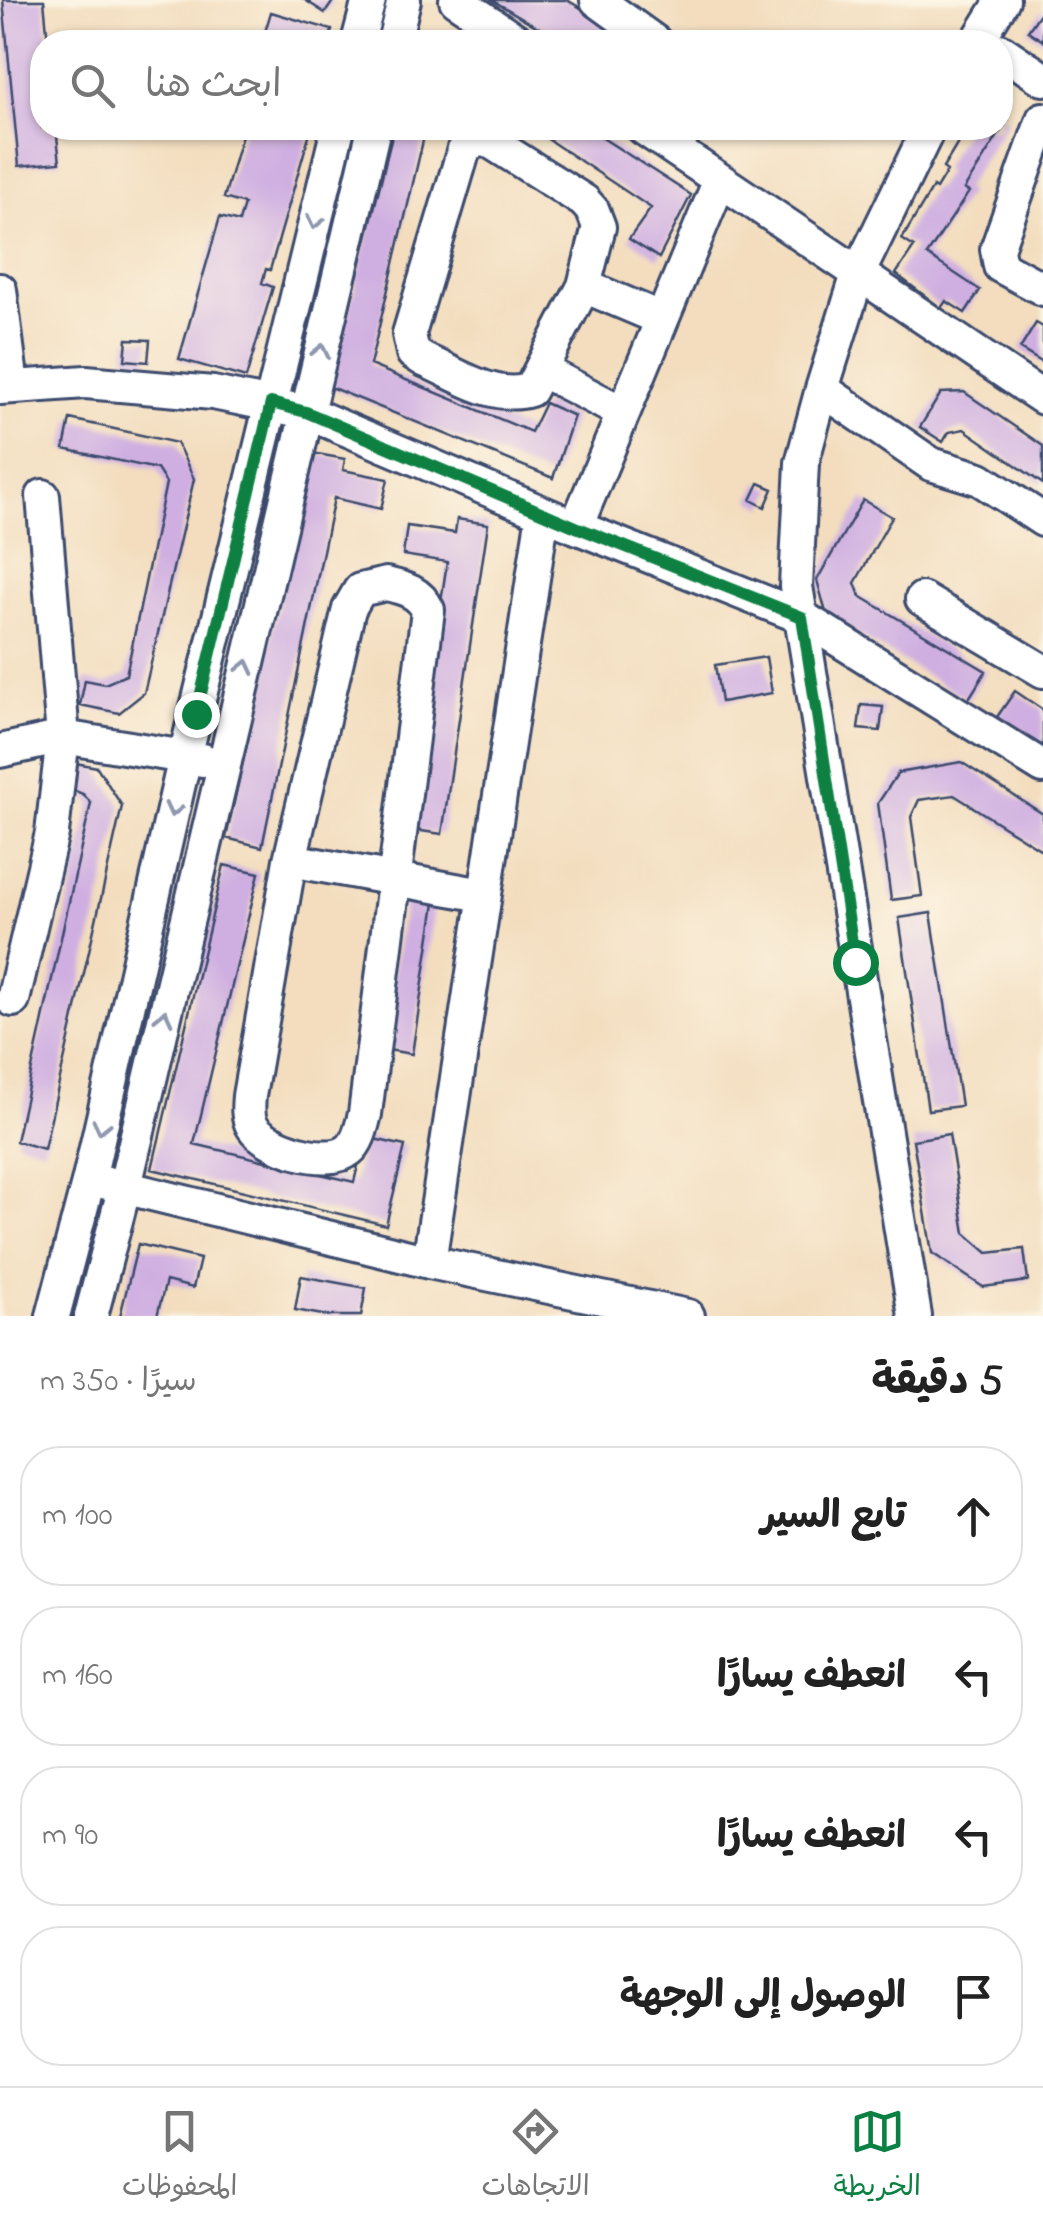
<!DOCTYPE html>
<html lang="ar">
<head>
<meta charset="utf-8">
<style>
	:root { --surface:#fff; --page:#f2f2f2; --text:#222; --muted:#767676; --line:#e0e0e0; --accent:#0b8043 }
	body { margin:0; font-family:"Indie Flower","Playpen Sans Arabic",sans-serif; background:var(--page); color:var(--text); direction:rtl }
	.stop { position:absolute; width:30px; height:30px; margin:-22px; border:8px solid #0b8043; border-radius:50%; background:#fff }
	.stop.end { background:#0b8043; border-color:#fff; box-shadow:0 2px 10px #0008 }
	.list { margin:0; padding:0; list-style:none }
	h2 { display:flex; justify-content:space-between; align-items:center; height:130px; margin:0; padding:0 40px; font-size:42px }
	h2 small { font-size:32px; font-weight:400; color:var(--muted) }
	.list li { display:grid; grid-template-columns:65px 1fr auto; gap:30px; align-items:center; box-sizing:border-box; height:140px; margin:0 20px 20px; padding:0 20px; border:2px solid var(--line); border-radius:40px }
	.list b { display:block; font-size:38px; white-space:nowrap }
	.list em { font-size:32px; font-style:normal; color:var(--muted) }
	.icon { flex:none; width:55px; height:55px; fill:none; stroke:currentColor; stroke-width:2; stroke-linecap:round; stroke-linejoin:round }
	.map { position:relative; flex:none; width:1043px; height:1316px; overflow:hidden; direction:ltr }
	.search { position:absolute; background:var(--surface); box-shadow:0 2px 8px #0004; left:30px; right:30px; top:30px; height:110px; display:flex; align-items:center; gap:25px; box-sizing:border-box; padding:0 35px; border-radius:40px; color:var(--muted); font-size:38px }
	.sheet { height:770px; background:var(--surface) }
	nav { display:flex; justify-content:space-around; align-items:center; box-sizing:border-box; height:140px; border-top:2px solid var(--line); background:var(--surface); font-size:28px; color:var(--muted) }
	nav a { display:grid; justify-items:center; gap:5px }
	nav .on { color:var(--accent) }
	.map>svg:first-child { display:block }
	.building { fill:#cfafe1 }
	.lines { fill:none; stroke-linecap:round; stroke-linejoin:round }
	.minor-casing { stroke:#3b496c; stroke-width:38 }
	.minor { stroke:#fff; stroke-width:32 }
	.oneway { stroke:#8d97ae }
	.route { stroke:#0b8043; stroke-width:12 }
</style>
</head>
<body>
<div class="map">
<svg width="1043" height="1316" viewBox="0 0 1043 1316">
	<rect width="100%" height="100%" fill="#fcf5e5"/>
	<filter id="ink" filterUnits="userSpaceOnUse"><feTurbulence type="fractalNoise" baseFrequency=".01" numOctaves="2"/><feDisplacementMap in="SourceGraphic" scale="20" xChannelSelector="R" yChannelSelector="G"/><feConvolveMatrix kernelMatrix="1 2 1 2 8 2 1 2 1" color-interpolation-filters="sRGB"/></filter>
	<filter id="wash" filterUnits="userSpaceOnUse"><feTurbulence type="fractalNoise" baseFrequency=".0048" numOctaves="4" result="noise"/><feDisplacementMap in="SourceGraphic" scale="40" xChannelSelector="R" yChannelSelector="G"/><feGaussianBlur stdDeviation="2.25" result="paint"/><feColorMatrix in="noise" values="0 0 0 0 0 0 0 0 0 0 0 0 0 0 0 0 0 1.4 0 .05"/><feComposite in="paint" operator="in"/></filter>
	<g filter="url(#wash)">
		<rect width="100%" height="100%" fill="#f3ddbe"/>
		<g id="blocks">
			<path class="building" d="M3,0H44L48,42H42V128H56L60,162L19,166Z
				M305,0H334L325,13Z
				M492,0H567L638,42H563Z
				M1043,9V41L1028,31Z
				M271,12L332,30L329,42H262Z
				M1000,115L1008,120L964,189L969,192L927,255L980,290L965,313L946,301L941,308L896,274L914,247L902,239L933,187L936,189L947,171L943,168L967,128H1000Z
				M244,128H305L304,130L310,132L270,270L266,269L262,283L273,287L246,378L179,359L220,217L239,222L244,204L224,198Z
				M394,128H426L370,365L531,432L545,403L574,416L553,478L330,387Z
				M531,128H587L691,195L659,258L629,239L651,208Z
				M1036,323L1043,327V363L1020,349Z
				M127,339L150,340L148,362L125,360Z
				M964,392L1043,446V484L964,429L949,432L943,442L920,427L941,393Z
				M70,419L177,443L194,479L144,693L119,713L80,705L85,680L105,684L126,675L166,483L157,469L64,449Z
				M312,453L345,459L343,470L388,479L381,509L334,498L262,847L226,838Z
				M759,483L773,489L765,507L751,500Z
				M863,500L892,517L855,583L860,596L986,671L968,700L827,616L817,580Z
				M457,519L488,524L442,834L407,829L447,562L403,555L407,526L455,533Z
				M766,657L772,693L721,702L715,665Z
				M1015,691L1043,710V748L997,717Z
				M861,705L883,707L880,731L858,729Z
				M70,762L97,767L122,806L44,1149L16,1141L91,803L83,794L65,787Z
				M961,762L1043,814V851L954,795L919,800L911,817L922,896L891,900L878,803L898,773Z
				M224,865L259,873L194,1144L354,1182L365,1137L405,1146L386,1225L152,1169Z
				M405,899L435,903L412,1054L382,1049Z
				M931,913L961,1106L928,1110L899,918Z
				M949,1134L965,1233L988,1253L1024,1249L1028,1281L983,1287L932,1253L913,1140Z
				M138,1244L200,1259L193,1288L166,1281L157,1316H120Z
				M301,1276L366,1288L361,1316H328L295,1310Z"/>
		</g>
	</g>
	<g filter="url(#ink)">
		<use href="#blocks" fill-opacity="0" stroke="#3b496c" stroke-width="2.5"/>
		<g class="lines">
			<g class="minor-casing">
				<path id="minor" d="M456,0L519,42
					M597,0L655,42
					M358,42L369,0
					M394,42L404,0
					M977,42L1003,0
					M1000,50L1043,79
					M1043,119L997,249L1000,266L1043,289
					M643,128L1043,398
					M477,139L491,142L584,201L593,211L599,227L584,286L530,390C494,401 457,374 424,360L413,353L409,334L464,149Z
					M584,286L662,319
					M0,290L12,386
					M541,370L623,413
					M0,388L86,382L213,393L306,412L576,527L802,617L1043,767
					M822,389L931,464L980,479L1043,520
					M576,527L720,180
					M386,584C404,588 420,592 428,610L365,1114C362,1125 359,1142 349,1150C328,1167 267,1148 253,1127C247,1118 248,1106 249,1096L290,860L349,609L360,590Z
					M922,599L1043,671
					M0,751L63,737L203,760
					M290,860L483,895
					M13,1000L52,833L63,737L43,496
					M103,1182L429,1262L688,1316
					M429,1262L543,513
					M53,1316L89,1179L185,757L338,128
					M91,1316L125,1186L374,128
					M915,1316L796,586L802,463L822,389L858,274L929,128"/>
			</g>
			<use href="#minor" class="minor"/>
		</g>
		<defs><path id="oneway-chevron" d="M-2-3.5L2.5 0L-2 3.5" fill="none" stroke-width="1.6" stroke-linecap="round" stroke-linejoin="round" transform="scale(2.5)"/></defs>
		<g class="oneway">
			<use href="#oneway-chevron" transform="translate(315 222) rotate(104)"/>
			<use href="#oneway-chevron" transform="translate(321 351) rotate(-77)"/>
			<use href="#oneway-chevron" transform="translate(246 667) rotate(-77)"/>
			<use href="#oneway-chevron" transform="translate(173 810) rotate(103)"/>
			<use href="#oneway-chevron" transform="translate(164 1017) rotate(-77)"/>
			<use href="#oneway-chevron" transform="translate(101 1127) rotate(103)"/>
		</g>
	</g>
	<g class="lines" filter="url(#ink)">
		<path class="route" d="M196,714L271,403L306,412L576,527L802,617L855,962"/>
	</g>
</svg>
<div class="stop" style="left:855px;top:962px"></div>
<div class="stop end" style="left:196px;top:714px"></div>
<div class="search"><svg class="icon" aria-label="search" viewBox="0 0 24 24"><circle cx="10" cy="10" r="6"/><path d="M15 15l6 6"/></svg>ابحث هنا</div>
</div>
<section class="sheet">
<h2>5 دقيقة<small>سيرًا · 350 m</small></h2>
<ul class="list">
<li><svg class="icon" aria-label="ahead" viewBox="0 0 24 24"><path d="M12 20V5M6 11l6-6 6 6"/></svg><div><b>تابع السير</b></div><em>100 m</em></li>
<li><svg class="icon" aria-label="left" viewBox="0 0 24 24"><path d="M17 20v-9H6M10 6l-5 5 5 5"/></svg><div><b>انعطف يسارًا</b></div><em>160 m</em></li>
<li><svg class="icon" aria-label="left" viewBox="0 0 24 24"><path d="M17 20v-9H6M10 6l-5 5 5 5"/></svg><div><b>انعطف يسارًا</b></div><em>90 m</em></li>
<li><svg class="icon" aria-label="arrive" viewBox="0 0 24 24"><path d="M6 21V4h12l-3 4 3 4H6"/></svg><div><b>الوصول إلى الوجهة</b></div></li>
</ul>
</section>
<nav>
<a class="on"><svg class="icon" aria-label="map" viewBox="0 0 24 24"><path d="M3 6l6-2 6 2 6-2v14l-6 2-6-2-6 2zM9 4v14M15 6v14"/></svg>الخريطة</a>
<a><svg class="icon" aria-label="directions" viewBox="0 0 24 24"><path d="M12 3l9 9-9 9-9-9zM9 14v-3h6M13 9l2 2-2 2"/></svg>الاتجاهات</a>
<a><svg class="icon" aria-label="saved" viewBox="0 0 24 24"><path d="M7 4h10v16l-5-4-5 4z"/></svg>المحفوظات</a>
</nav>
</body>
</html>
